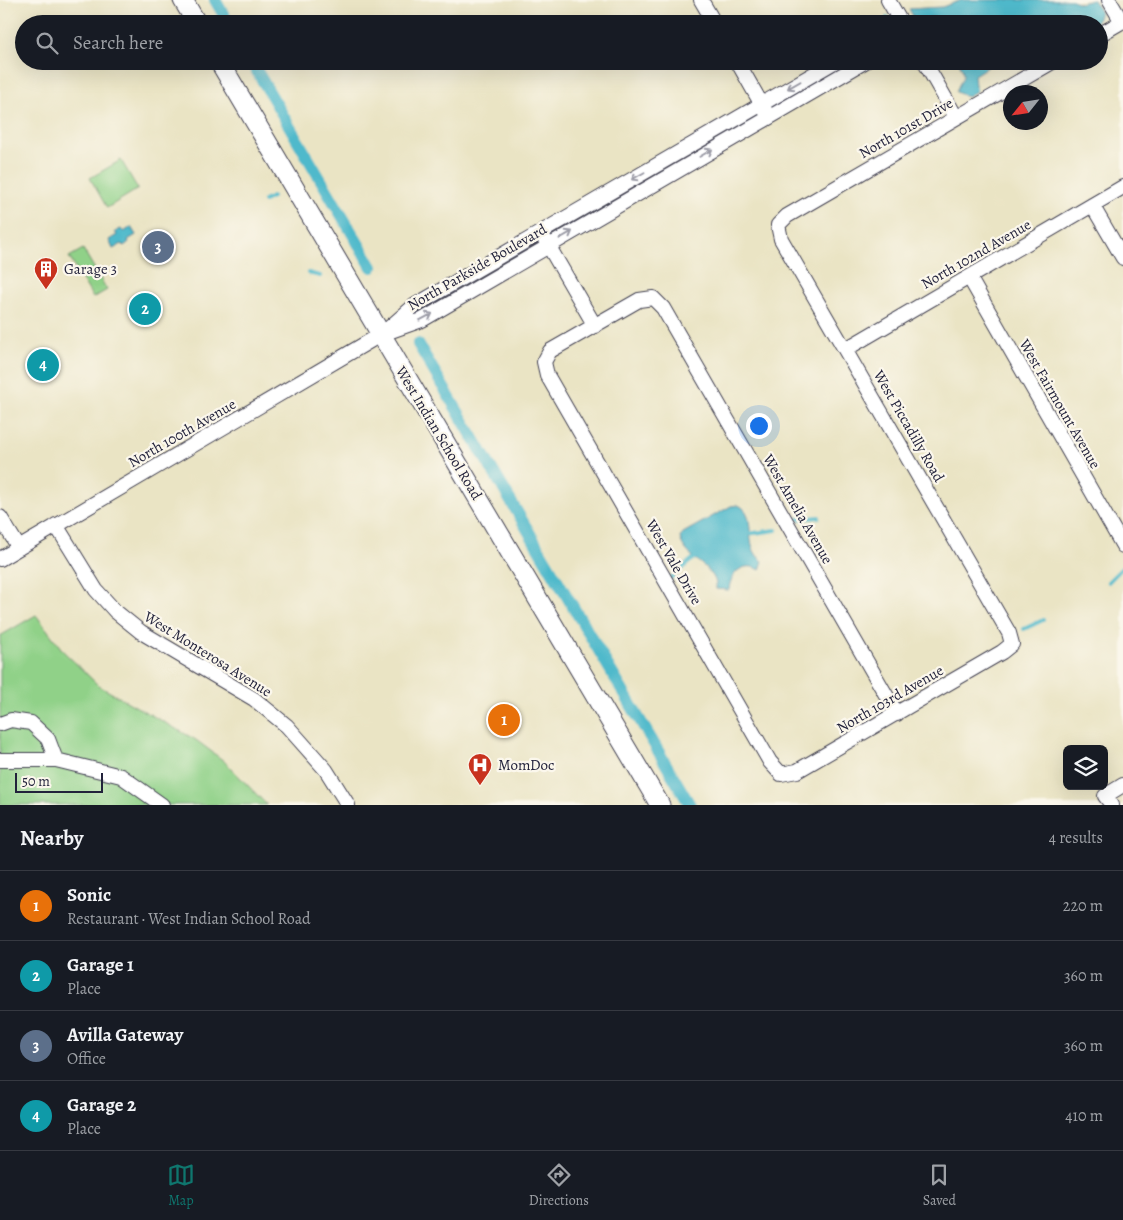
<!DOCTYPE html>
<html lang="en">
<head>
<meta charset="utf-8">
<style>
	:root { --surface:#171b24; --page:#20242c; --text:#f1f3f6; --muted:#9ea1a6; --line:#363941; --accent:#0f766e }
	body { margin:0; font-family:Alegreya,serif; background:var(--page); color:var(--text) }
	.controls { position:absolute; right:15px; bottom:15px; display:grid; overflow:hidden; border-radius:8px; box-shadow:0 5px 20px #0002 }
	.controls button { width:45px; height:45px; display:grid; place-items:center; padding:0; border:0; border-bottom:1px solid var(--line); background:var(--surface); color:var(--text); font:25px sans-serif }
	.compass { position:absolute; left:1003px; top:85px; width:45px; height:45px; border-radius:50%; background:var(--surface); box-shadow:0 5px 20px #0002; rotate:240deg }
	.scale { position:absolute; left:15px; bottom:12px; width:88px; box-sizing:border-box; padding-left:5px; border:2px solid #22223b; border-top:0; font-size:14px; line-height:18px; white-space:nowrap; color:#22223b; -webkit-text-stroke:4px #fbf7ec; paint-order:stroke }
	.you { position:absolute; left:758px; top:425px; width:18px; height:18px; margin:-12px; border:4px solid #fff; border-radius:50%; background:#1a73e8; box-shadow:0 0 0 8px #1a73e833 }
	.badge { display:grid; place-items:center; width:32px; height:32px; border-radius:50%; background:var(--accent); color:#fff; font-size:16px; font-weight:700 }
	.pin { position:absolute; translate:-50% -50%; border:2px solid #fff; box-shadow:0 1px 5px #0006 }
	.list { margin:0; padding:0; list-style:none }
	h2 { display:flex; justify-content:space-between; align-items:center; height:65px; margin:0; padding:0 20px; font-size:21px }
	h2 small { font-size:16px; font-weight:400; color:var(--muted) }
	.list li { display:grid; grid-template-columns:32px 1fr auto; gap:15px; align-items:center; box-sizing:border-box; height:70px; padding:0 20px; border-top:1px solid var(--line) }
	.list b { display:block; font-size:19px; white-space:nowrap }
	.list p { margin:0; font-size:16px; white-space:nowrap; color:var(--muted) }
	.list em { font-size:16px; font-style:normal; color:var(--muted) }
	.icon { flex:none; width:28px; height:28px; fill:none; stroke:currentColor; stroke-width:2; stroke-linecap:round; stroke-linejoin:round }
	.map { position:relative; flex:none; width:1123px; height:805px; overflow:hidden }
	.search { position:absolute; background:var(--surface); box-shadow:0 5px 20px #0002; left:15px; right:15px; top:15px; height:55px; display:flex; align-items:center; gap:12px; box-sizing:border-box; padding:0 18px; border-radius:28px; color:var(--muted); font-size:19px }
	.sheet { height:345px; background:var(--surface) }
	nav { display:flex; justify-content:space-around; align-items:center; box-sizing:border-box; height:70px; border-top:1px solid var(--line); background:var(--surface); font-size:14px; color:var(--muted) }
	nav a { display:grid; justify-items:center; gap:2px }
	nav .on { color:var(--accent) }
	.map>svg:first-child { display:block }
	.green { fill:#90d188; stroke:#597a62 }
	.water { fill:#4fb9cb; stroke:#386e83 }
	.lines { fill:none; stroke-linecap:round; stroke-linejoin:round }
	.stream { stroke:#4fb9cb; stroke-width:4 }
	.canal { stroke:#4fb9cb; stroke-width:12 }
	.minor-casing { stroke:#403f50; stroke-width:16 }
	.secondary-casing { stroke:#403f50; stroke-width:21 }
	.minor { stroke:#fff; stroke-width:14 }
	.secondary { stroke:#fff; stroke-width:19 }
	.oneway { stroke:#9c9ca7 }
	.labels { text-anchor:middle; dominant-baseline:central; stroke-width:4.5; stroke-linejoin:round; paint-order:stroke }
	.street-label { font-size:15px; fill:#22223b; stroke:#fbf7ec }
	.poi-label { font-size:15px; fill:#22223b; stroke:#fbf7ec; text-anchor:start }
</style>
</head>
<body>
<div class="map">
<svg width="1123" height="805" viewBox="0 0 1123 805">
	<rect width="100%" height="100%" fill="#fbf7ec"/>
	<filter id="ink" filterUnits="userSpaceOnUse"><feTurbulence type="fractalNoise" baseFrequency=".02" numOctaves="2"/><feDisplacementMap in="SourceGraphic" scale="10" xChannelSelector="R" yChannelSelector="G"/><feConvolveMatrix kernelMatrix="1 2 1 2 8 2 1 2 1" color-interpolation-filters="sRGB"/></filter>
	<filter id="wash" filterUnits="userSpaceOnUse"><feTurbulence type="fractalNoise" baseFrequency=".0096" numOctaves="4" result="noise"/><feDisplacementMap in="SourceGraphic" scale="20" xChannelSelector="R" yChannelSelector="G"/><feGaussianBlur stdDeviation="1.12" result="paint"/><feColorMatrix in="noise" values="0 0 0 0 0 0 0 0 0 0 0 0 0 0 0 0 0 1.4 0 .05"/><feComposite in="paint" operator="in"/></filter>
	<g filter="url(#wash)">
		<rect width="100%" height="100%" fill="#eae4c4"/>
		<path class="green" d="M121,160L138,189L107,208L90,178Z
			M83,249L107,290L93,298L69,257Z
			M36,615L64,652L99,686L196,740L224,761L267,805H0V636Z"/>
		<path class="water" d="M962,0H1072L1080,3L1093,0L1100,11L1097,21L1095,24H1090L1085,18L1077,16L1062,24H944L937,18L931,17L917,23L909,9L942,7Z
			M958,61H997L974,75L975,86L977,90L968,97L956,92C961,77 968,78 958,61Z
			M131,227L136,235L128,240L129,242L124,246L122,244L113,249L109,240L117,235L115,232L121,229L124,232Z
			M738,505C759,513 741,547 763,561L760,570C743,560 730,574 729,590L716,589C719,568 685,560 680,538L683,533L731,506Z"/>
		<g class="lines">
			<path class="stream" d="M887,18L890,24
				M264,201L272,197
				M308,273L320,276
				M798,519L819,517
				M747,534L776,530
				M669,579C679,573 686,563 696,557
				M1108,582L1122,568
				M1024,629L1043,620"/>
			<path class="canal" d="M215,0L229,24
				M251,61L372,267
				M418,344L690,805"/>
		</g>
	</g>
	<g filter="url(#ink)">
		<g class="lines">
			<g class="minor-casing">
				<path id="minor" d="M701,0L715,24
					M888,0L902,24
					M1109,0L1122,22
					M1099,35L1123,21
					M737,61L766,112
					M924,61L956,117
					M1092,205L1123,258
					M544,238L595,326
					M969,277L1123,546
					M389,328L414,306L836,61
					M846,349L1123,187
					M0,517L19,548
					M56,525L96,590L115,611L141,632L254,699L287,726L326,770L348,805
					M0,559L380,335L422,320L866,61
					M897,714L663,308L653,298L639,300L550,351L544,362L547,375L770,762L781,774L797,771L1002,652L1012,644L1009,633L781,239L778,225L787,216L1054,61
					M0,724L11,720L31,723L48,739L56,760
					M0,760H56L121,776L162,805
					M1112,805L1105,796L1123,785"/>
			</g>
			<g class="secondary-casing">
				<path id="secondary" d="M183,0L197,24
					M219,61L660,805"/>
			</g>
			<use href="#minor" class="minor"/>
			<use href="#secondary" class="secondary"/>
		</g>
		<defs><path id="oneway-shaft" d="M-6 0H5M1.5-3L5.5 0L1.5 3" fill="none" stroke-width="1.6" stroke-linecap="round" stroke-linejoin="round" transform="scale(1.25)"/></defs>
		<g class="oneway">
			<use href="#oneway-shaft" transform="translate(794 85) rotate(150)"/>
			<use href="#oneway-shaft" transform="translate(706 153) rotate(-30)"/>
			<use href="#oneway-shaft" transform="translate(638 176) rotate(150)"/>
			<use href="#oneway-shaft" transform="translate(566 235) rotate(-30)"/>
			<use href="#oneway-shaft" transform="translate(426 317) rotate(-28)"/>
		</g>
	</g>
	<defs>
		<g id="building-pin" transform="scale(1.25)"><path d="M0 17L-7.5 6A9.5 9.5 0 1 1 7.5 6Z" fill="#c8321e" stroke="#fbf7ec"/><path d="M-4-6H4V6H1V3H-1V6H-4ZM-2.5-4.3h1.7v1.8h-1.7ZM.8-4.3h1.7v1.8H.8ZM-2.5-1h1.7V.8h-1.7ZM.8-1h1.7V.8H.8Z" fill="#fff"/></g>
		<g id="hospital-pin" transform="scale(1.25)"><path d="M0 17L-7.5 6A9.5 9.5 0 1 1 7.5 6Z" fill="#c8321e" stroke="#fbf7ec"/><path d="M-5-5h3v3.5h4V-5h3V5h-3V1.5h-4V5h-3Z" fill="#fff"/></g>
	</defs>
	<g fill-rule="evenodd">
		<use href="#building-pin" x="46" y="269"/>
		<use href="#hospital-pin" x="480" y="765"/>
	</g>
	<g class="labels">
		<g class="street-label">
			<text transform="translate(906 128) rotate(-30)">North 101st Drive</text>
			<text transform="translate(976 254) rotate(-30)">North 102nd Avenue</text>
			<text transform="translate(477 267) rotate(-30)">North Parkside Boulevard</text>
			<text transform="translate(1060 404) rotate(60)">West Fairmount Avenue</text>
			<text transform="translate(909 426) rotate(60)">West Piccadilly Road</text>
			<text transform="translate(182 433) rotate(-30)">North 100th Avenue</text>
			<text transform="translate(439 433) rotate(59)">West Indian School Road</text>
			<text transform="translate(798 509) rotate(60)">West Amelia Avenue</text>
			<text transform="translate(674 562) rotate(60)">West Vale Drive</text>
			<text transform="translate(208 654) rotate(32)">West Monterosa Avenue</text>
			<text transform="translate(890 699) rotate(-30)">North 103rd Avenue</text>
		</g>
		<g class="poi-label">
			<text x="64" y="269">Garage 3</text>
			<text x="498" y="765">MomDoc</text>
		</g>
	</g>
</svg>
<div class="controls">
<button><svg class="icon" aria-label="layers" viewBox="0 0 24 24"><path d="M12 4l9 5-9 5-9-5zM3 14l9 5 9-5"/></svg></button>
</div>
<svg class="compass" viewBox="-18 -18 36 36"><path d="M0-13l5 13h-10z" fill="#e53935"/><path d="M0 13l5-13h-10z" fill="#9ea1a6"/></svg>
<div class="scale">50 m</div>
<div class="you"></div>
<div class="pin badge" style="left:504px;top:720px;background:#e8710a">1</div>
<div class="pin badge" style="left:145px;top:309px;background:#0f9aa8">2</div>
<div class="pin badge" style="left:158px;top:247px;background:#5c6f8a">3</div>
<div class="pin badge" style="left:43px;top:365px;background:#0f9aa8">4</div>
<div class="search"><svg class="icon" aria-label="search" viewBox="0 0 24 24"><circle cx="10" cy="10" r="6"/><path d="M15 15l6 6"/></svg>Search here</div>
</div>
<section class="sheet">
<h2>Nearby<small>4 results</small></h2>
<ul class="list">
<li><span class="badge" style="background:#e8710a">1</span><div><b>Sonic</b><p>Restaurant · West Indian School Road</p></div><em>220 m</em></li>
<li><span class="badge" style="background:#0f9aa8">2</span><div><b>Garage 1</b><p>Place</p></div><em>360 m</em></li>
<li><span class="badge" style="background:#5c6f8a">3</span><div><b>Avilla Gateway</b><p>Office</p></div><em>360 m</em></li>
<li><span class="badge" style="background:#0f9aa8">4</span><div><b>Garage 2</b><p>Place</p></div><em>410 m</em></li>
</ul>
</section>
<nav>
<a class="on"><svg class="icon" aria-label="map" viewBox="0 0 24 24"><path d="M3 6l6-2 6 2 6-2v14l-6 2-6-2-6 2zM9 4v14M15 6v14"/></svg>Map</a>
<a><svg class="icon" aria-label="directions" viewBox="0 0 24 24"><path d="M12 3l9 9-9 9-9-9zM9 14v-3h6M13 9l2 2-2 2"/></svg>Directions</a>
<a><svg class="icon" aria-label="saved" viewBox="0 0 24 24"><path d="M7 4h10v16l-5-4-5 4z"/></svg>Saved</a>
</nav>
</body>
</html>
